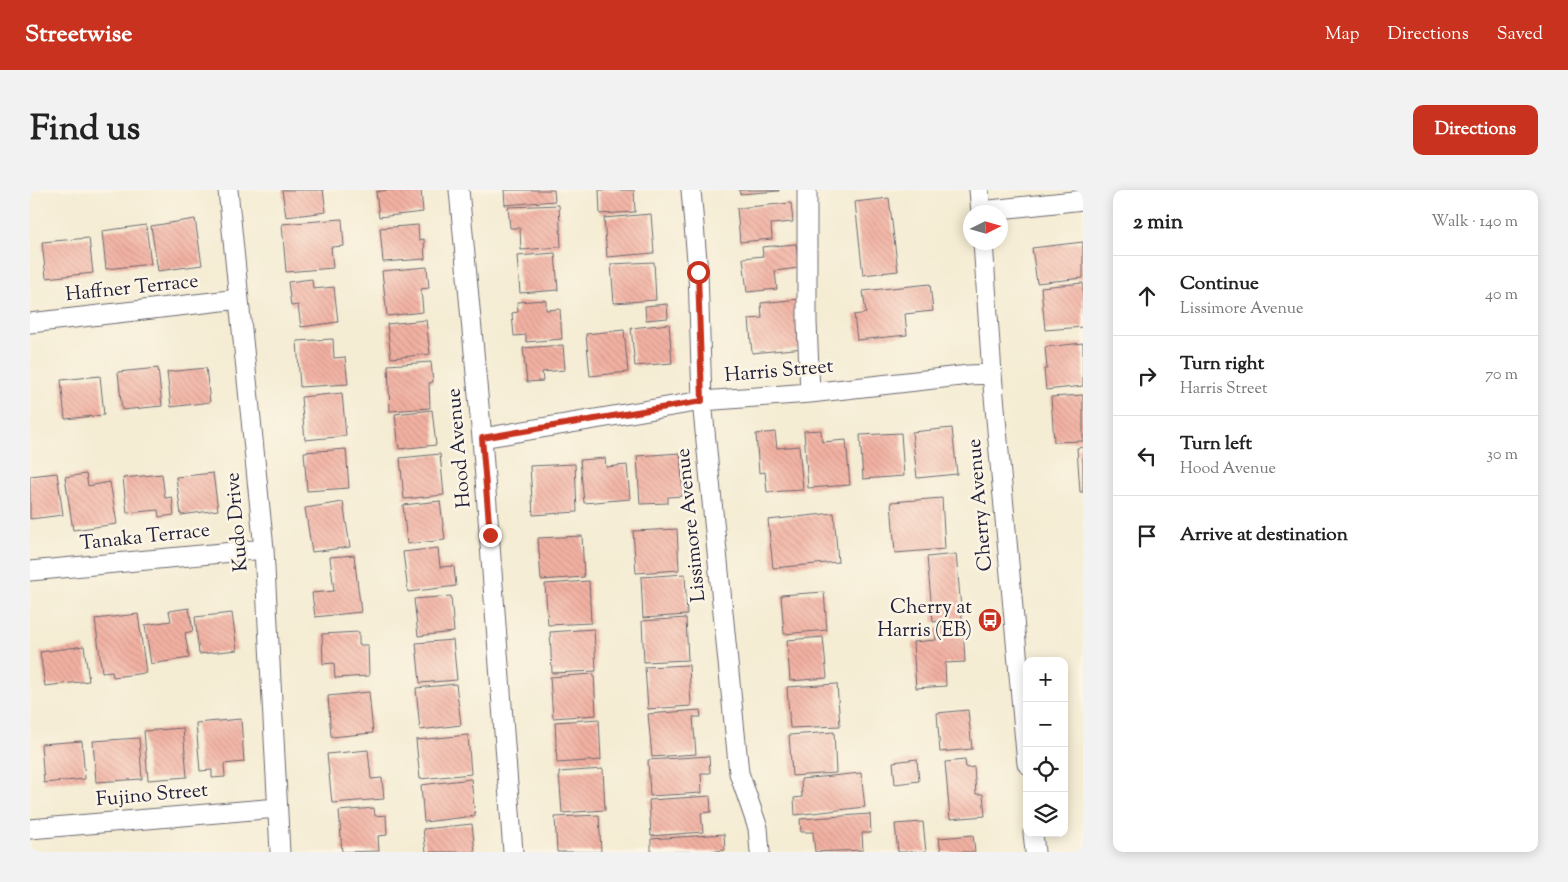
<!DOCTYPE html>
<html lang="en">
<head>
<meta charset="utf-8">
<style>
	:root { --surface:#fff; --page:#f2f2f2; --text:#222; --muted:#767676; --line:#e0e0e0; --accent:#c8321e }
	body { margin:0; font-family:"Sorts Mill Goudy",serif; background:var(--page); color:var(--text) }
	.controls { position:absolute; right:15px; bottom:15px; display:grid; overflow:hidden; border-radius:10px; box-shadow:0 2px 12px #0003 }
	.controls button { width:45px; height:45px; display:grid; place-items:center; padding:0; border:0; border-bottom:1px solid var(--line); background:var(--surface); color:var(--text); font:25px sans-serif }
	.compass { position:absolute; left:933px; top:15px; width:45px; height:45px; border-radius:50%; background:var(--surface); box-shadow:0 2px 12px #0003; rotate:85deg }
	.stop { position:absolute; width:15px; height:15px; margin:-11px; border:4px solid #c8321e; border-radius:50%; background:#fff }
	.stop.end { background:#c8321e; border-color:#fff; box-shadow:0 1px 5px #0008 }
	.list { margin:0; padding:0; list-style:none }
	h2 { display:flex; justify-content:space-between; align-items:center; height:65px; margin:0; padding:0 20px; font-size:21px }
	h2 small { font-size:16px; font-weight:400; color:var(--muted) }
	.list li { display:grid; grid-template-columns:32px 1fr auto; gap:15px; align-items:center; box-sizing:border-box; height:80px; padding:0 20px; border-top:1px solid var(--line) }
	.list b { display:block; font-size:19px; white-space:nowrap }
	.list p { margin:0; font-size:16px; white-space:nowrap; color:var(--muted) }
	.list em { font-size:16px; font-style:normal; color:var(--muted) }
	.icon { flex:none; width:28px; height:28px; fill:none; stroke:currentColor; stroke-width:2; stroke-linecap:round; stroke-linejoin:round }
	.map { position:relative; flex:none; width:1053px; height:662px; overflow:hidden; border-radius:10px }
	header { display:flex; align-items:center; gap:30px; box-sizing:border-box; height:70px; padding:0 25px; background:var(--accent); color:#fff }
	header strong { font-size:24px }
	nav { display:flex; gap:28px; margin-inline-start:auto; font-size:18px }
	.intro { display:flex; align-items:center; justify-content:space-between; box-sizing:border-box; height:120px; padding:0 30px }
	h1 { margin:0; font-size:35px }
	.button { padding:12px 22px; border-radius:10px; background:var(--accent); color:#fff; font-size:18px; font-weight:700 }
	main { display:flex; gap:30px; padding:0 30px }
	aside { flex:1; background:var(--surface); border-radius:10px; box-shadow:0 2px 12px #0003 }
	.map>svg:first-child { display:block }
	.building { fill:url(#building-back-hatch) }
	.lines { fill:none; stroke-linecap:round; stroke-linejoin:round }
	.minor-casing { stroke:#6c6970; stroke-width:21 }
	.minor { stroke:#fff; stroke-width:19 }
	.route { stroke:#c8321e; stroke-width:6 }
	.labels { text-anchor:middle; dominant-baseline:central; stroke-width:5; stroke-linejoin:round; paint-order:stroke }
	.street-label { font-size:20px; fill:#22223b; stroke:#fcf5e5 }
	.poi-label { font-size:20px; fill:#22223b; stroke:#fcf5e5; text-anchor:end }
</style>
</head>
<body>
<header>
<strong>Streetwise</strong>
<nav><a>Map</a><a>Directions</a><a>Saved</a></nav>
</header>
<div class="intro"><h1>Find us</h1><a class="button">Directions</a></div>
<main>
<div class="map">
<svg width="1053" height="662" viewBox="0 0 1053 662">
	<defs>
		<pattern id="building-back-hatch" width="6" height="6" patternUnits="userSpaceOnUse" patternTransform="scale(1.25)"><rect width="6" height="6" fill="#f2b1a2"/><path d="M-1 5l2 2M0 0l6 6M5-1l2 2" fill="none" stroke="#cf988c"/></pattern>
	</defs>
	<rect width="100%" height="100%" fill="#fcf5e5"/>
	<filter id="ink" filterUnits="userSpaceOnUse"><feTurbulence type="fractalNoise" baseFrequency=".02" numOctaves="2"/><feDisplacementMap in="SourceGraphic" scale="10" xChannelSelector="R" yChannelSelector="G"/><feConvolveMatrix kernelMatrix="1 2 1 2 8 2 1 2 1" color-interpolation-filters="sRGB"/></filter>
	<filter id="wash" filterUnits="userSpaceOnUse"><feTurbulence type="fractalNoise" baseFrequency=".0096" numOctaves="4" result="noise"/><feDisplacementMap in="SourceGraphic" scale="20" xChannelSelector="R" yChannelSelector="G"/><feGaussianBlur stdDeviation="1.12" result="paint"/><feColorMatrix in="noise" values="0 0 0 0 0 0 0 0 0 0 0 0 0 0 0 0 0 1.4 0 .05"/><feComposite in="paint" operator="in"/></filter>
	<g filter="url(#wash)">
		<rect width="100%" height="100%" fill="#f4ecd3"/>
		<g id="blocks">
			<path class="building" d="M252,0H293L296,22L256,27Z
				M358,0H391L393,22L349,27L346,2Z
				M474,0H524L525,11L475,15Z
				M569,0H604L605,22L570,24Z
				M709,0H749V1L710,4Z
				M859,8L868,81L833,85L825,12Z
				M761,13L763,32L741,34L742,49L710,52L707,18Z
				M529,15L531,57L491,60L490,38H480L478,17Z
				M621,24L624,63L577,67L574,28Z
				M165,29L172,75L128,81L121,36Z
				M312,29L314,56L301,57L303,78L256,82L252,34Z
				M116,35L121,74L76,79L72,41Z
				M388,35L389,50L394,49L395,69L353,72L350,38Z
				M59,48L63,83L16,88L12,52Z
				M1053,52V88L1007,93L1002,58Z
				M766,54L769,78L745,81L747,99L717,102L713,68L733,66L732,57Z
				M525,63L528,100L490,103L487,66Z
				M624,72L626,110L584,113L581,74Z
				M397,77L399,98L391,99L393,122L357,126L352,81Z
				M282,89L283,99L304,97L308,132L271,137L268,115L261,116L258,92Z
				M1053,93V137L1015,140L1011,97Z
				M900,94L903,121L875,124L877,145L827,150L824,125L836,123L833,101Z
				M770,109L774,158L722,163L719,129L732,128L731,113Z
				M516,110V120L530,119L532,149L496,152V145L484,146L482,123L488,122L487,112Z
				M637,114L638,128L616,130L615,116Z
				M396,130L400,164L361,168L357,134Z
				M639,134L642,173L605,176L601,138Z
				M594,140L598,182L560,186L556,144Z
				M303,149L304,168L315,167L318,194L270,197L267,151Z
				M1053,153V196L1016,200L1014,179H1017L1015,157Z
				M533,155L535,180L512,182L513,191L497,192L493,158Z
				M401,172L403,192L399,193L400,218L360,221L358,175Z
				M128,178L132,216L92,220L88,182Z
				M176,178L180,212L141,217L137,182Z
				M70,186L74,225L35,229L31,190Z
				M312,203L316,246L275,250L271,207Z
				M1053,205V251L1024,252L1021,207Z
				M402,220L406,255L369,259L365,224Z
				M922,238L927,284L887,288L882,242Z
				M791,240L792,252L816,250L820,295L778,298L774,241Z
				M745,242L747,258L769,256L773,300L737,302L735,282L729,283L726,244Z
				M871,243L874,286L833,289L830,245Z
				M1053,257V302H1050L1047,258Z
				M316,259L319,298L277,301L274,262Z
				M650,263L653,306L638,307V313L610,314L607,266Z
				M410,264L414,305L374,309L370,268Z
				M575,268L576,277L597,275L600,309L554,313L550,270Z
				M545,274L547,322L503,325L500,276Z
				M27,283L33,325L0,329V286Z
				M183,283L188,320L151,325L146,287Z
				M56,284L58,296L80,292L87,334L43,340L35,287Z
				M132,284L135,308L142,307L144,325L129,327L128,320L97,323L93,288Z
				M912,308L915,359L865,363L861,312Z
				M410,311L415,350L377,354L373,315Z
				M313,312L320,357L282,362L275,318Z
				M804,323L808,372L743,378L738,330Z
				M647,339L649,380L606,383L603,341Z
				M552,346L554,387L511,390L508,348Z
				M408,358L410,377L424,376L426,396L378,402L373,362Z
				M926,364L932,429L903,432L897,367Z
				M324,365L331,422L285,427L282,403L304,401L300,367Z
				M655,384L657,425L613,428L611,387Z
				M559,391L561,433L518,435L515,394Z
				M794,402L797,440L754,444L751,405Z
				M421,406L424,442L388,446L384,409Z
				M159,418L163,441L155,443L159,468L121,474L115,435L141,431L139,421Z
				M202,423L207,460L169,464L165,427Z
				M108,424L116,483L83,487L82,481L72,482L65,429Z
				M656,428L658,470L614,472L612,431Z
				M933,436L935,472L915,473L916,496L886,498L883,452L906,450L905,438Z
				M564,439L566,481L522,483L520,442Z
				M329,442V455H338L339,486L305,488L304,473L293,474L292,444Z
				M793,447L797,488L760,491L757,450Z
				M423,450L427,490L390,493L386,453Z
				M54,456L59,491L15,496L10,462Z
				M659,475L661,516L618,519L615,477Z
				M564,484L566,525L523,528L520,487Z
				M426,494L431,535L390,540L386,498Z
				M807,494L810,536L760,538L757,497Z
				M339,502L343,543L301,547L298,506Z
				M670,520L671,527H663L666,564L622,567L618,524Z
				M938,520L942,559L910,562L907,523Z
				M211,529L214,572L194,574L195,587L182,588V580L170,581L166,533Z
				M569,529L571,570L527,573L525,532Z
				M153,538L157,587L118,590L114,541Z
				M804,542L806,583L762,586L759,545Z
				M438,545L441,584L390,589L386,550Z
				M109,548L112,589L66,592L63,551Z
				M52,551L55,589L14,593L11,554Z
				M338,560L341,589L352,588L354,609L302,613L297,564Z
				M679,566L680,583H671L672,603L620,606L618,570Z
				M887,569L889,591L865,594L863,572Z
				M935,570L936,578L944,577L946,604H953L955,626L920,629L915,572Z
				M573,579L575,620L532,623L529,582Z
				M831,583L835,617L765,625L764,608L772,607L771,589Z
				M441,589L445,626L394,632L391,595Z
				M680,606L681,622L671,623L673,642L621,646L619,610Z
				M344,618L345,626L356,625L357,645L348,646L349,661L312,662L309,621Z
				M840,624L841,643H832L833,660L785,662L783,642H771L770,629Z
				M569,625L571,662H527L525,627Z
				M893,632L896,662H868L865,634Z
				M442,634L445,662H396L393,639Z
				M694,644L695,660L679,662H621V649Z
				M943,645L945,662H911L909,648Z"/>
		</g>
	</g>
	<g filter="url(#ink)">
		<use href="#blocks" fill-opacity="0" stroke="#6c6970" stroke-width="1"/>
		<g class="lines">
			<g class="minor-casing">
				<path id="minor" d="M198,0L234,359L250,662
					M429,0L452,248L483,662
					M661,0L668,82L672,211L709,583L728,638L730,662
					M777,0V132L780,203
					M949,0L951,22
					M951,21L1053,10
					M953,52L962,184L997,574
					M0,133L209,109
					M452,248L672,211L780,203L939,185L962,184
					M0,381L234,359
					M0,639L247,618
					M1003,643L1005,662"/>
			</g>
			<use href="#minor" class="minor"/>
		</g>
	</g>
	<g class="lines" filter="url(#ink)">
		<path class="route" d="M460,345L452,248L672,211L668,82"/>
	</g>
	<defs>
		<g id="bus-disc" transform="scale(1.25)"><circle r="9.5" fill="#c8321e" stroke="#fcf5e5"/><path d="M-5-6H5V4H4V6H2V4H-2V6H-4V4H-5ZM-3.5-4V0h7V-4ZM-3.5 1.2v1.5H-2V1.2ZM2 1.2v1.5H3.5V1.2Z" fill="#fff"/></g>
	</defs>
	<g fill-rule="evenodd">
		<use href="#bus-disc" x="960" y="430"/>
	</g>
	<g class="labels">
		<g class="street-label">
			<text transform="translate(102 99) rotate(-6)">Haffner Terrace</text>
			<text transform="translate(749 182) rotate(-5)">Harris Street</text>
			<text transform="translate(430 258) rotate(-95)">Hood Avenue</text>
			<text transform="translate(951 315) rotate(-95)">Cherry Avenue</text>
			<text transform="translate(208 332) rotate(-95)">Kudo Drive</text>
			<text transform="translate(662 335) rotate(-96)">Lissimore Avenue</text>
			<text transform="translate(115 348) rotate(-6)">Tanaka Terrace</text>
			<text transform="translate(122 606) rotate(-5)">Fujino Street</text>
		</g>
		<g class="poi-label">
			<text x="942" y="418">Cherry at<tspan x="942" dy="23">Harris (EB)</tspan></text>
		</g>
	</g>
</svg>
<div class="controls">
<button>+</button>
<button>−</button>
<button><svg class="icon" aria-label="locate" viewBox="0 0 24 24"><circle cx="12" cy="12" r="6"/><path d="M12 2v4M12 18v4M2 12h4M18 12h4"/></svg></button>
<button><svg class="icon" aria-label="layers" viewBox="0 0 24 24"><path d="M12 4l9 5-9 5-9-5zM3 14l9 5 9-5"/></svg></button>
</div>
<svg class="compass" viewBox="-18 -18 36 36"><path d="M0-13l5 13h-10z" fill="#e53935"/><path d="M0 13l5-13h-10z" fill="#767676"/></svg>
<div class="stop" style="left:668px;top:82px"></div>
<div class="stop end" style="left:460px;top:345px"></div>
</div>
<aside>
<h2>2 min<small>Walk · 140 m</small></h2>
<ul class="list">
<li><svg class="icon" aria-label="ahead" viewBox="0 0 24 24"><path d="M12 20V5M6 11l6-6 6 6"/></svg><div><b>Continue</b><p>Lissimore Avenue</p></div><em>40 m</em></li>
<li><svg class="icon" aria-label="right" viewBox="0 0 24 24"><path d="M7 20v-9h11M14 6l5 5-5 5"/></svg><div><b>Turn right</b><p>Harris Street</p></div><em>70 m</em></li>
<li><svg class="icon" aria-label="left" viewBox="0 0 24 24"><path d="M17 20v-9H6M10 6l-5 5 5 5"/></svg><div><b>Turn left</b><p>Hood Avenue</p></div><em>30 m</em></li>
<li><svg class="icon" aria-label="arrive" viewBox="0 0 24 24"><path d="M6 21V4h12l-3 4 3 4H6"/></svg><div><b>Arrive at destination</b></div></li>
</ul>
</aside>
</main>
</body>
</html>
